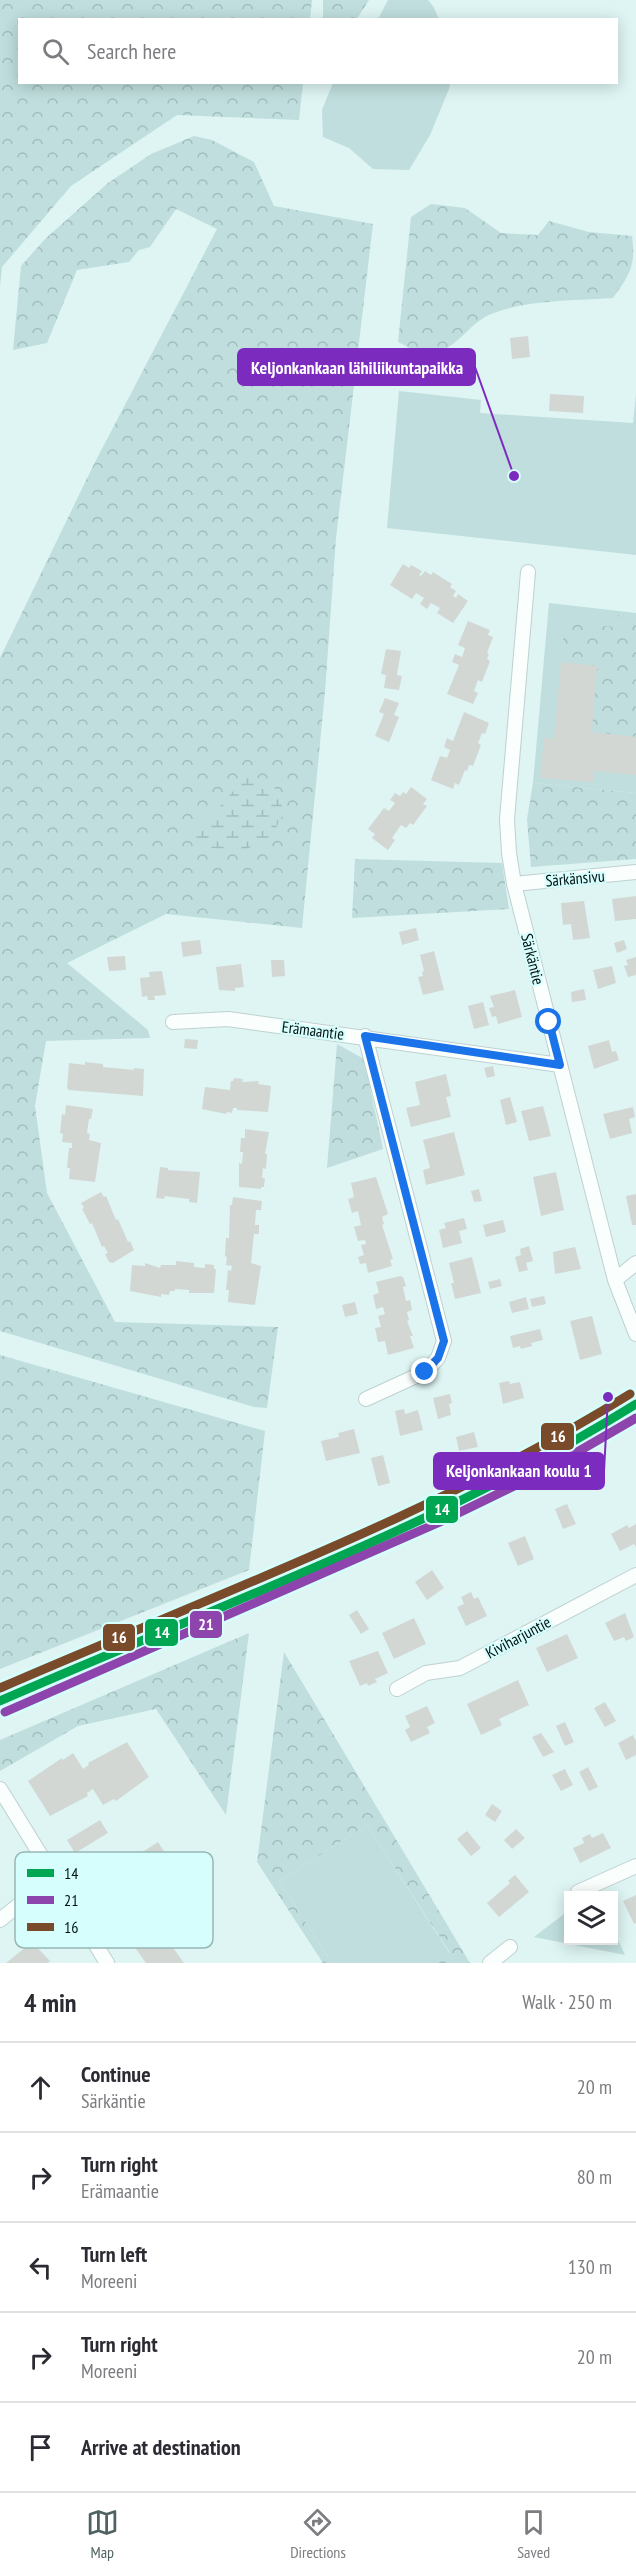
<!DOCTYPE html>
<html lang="en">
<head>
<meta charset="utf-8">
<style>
	:root { --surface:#fff; --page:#f2f2f3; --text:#2b2b33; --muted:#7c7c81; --line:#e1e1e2; --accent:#506161 }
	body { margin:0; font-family:"PT Sans Narrow",sans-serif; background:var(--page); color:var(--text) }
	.controls { position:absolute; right:18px; bottom:18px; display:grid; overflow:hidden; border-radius:0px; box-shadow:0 3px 15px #0003 }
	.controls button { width:54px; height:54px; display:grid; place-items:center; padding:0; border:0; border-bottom:2px solid var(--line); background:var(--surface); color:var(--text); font:30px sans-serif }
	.stop { position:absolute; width:18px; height:18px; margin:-14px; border:4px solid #1a73e8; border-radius:50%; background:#fff }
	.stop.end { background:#1a73e8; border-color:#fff; box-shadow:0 2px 6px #0008 }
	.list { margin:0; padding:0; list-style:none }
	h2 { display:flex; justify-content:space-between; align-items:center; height:78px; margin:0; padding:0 24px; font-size:26px }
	h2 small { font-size:20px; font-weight:400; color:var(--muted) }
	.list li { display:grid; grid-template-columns:39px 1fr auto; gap:18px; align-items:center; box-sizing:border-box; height:90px; padding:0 24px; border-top:2px solid var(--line) }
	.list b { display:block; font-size:22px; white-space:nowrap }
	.list p { margin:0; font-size:20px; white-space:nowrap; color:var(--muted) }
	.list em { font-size:20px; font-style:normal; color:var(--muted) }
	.icon { flex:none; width:33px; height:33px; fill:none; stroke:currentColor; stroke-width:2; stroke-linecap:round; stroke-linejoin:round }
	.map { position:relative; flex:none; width:636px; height:1963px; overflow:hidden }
	.search { position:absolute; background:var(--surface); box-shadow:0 3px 15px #0003; left:18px; right:18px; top:18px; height:66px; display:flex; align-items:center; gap:15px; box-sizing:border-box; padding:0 21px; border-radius:0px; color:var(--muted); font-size:22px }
	.sheet { height:528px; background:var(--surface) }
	nav { display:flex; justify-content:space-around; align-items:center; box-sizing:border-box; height:84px; border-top:2px solid var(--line); background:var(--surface); font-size:16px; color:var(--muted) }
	nav a { display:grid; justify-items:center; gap:3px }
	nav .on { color:var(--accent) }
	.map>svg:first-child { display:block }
	.grass { fill:#bfdedd }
	.forest { fill:url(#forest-crowns) }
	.wetland { fill:url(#wetland-marsh) }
	.building { fill:#d2d7d4 }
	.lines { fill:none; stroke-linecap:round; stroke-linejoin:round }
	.street-casing { stroke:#bed1d0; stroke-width:16 }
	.secondary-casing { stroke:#bed1d0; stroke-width:22 }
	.street { stroke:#fafefd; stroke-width:14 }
	.secondary { stroke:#fafefd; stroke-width:20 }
	.bus-1-casing { stroke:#d5fefd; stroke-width:14 }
	.bus-2-casing { stroke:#d5fefd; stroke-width:14 }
	.bus-3-casing { stroke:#d5fefd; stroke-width:14 }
	.bus-1 { stroke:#00a651; stroke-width:9 }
	.bus-2 { stroke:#8e44ad; stroke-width:9 }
	.bus-3 { stroke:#7a4b2a; stroke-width:9 }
	.route { stroke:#1a73e8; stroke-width:8 }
	.labels { text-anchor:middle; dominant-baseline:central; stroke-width:4.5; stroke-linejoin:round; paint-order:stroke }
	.street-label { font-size:16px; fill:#041212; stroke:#d5fefd }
	.key { fill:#d5fefd; stroke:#96b7b6; stroke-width:1.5 }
	.key-label { font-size:16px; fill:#041212 }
	.leader { fill:none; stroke:#7b2cbf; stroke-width:2 }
	.callout-dot { fill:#7b2cbf; stroke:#d5fefd; stroke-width:2 }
	.callout { fill:#7b2cbf; stroke:#7b2cbf; stroke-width:2 }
	.callout-label { font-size:18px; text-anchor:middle; font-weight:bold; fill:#fff }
	.line-badge { stroke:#d5fefd; stroke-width:2 }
	.badge-label { font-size:16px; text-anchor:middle; font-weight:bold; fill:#fff }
</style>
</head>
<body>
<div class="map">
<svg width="636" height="1963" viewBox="0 0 636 1963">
	<defs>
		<pattern id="forest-crowns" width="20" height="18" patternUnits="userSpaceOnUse" patternTransform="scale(1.5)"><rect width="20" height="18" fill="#bfdedd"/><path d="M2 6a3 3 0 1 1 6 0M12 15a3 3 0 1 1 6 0" fill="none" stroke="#a2bdbd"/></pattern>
		<pattern id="wetland-marsh" width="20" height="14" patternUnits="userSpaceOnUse" patternTransform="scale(1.5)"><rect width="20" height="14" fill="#bfdedd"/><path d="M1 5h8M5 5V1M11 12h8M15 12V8" fill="none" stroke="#a2bdbd"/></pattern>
	</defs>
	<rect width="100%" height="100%" fill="#def5f4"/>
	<path class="grass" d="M388,0H428L433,6L439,19H378Z
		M333,83L450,82V83L449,89L430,135L409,170L373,169L349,148L323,137L322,110Z
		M399,391L481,400L480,413L633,423L636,394V555L387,528Z
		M549,603L636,613V793L533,783Z
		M367,1825L450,1954L436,1963H332L279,1881Z
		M568,1911V1940H614V1931L625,1955L534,1937Z"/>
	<path class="forest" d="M0,0H312L310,19L20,20V82L303,83L299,120L177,115L71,186L2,267L0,287Z
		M323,0H369L356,20L323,19Z
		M194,136L212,140L254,162L274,206L373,224L336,538L325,692L302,928L166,914L67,963L148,1030L150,1038L46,1041L35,1106L47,1193L115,1322L278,1327L267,1408L254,1407L0,1331V658L94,464L217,229L176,209L150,247L139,250L129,262L77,270L47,343L13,350L21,266L45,239L108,183L151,154Z
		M431,204L465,208L501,233L538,235L549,221L589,232L632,236C636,266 630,274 613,298C572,301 527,299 489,315C469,324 459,346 437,352C423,357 410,348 398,342L411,217Z
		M618,615L636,618V737L592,732L597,667L561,662L565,623L615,627Z
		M533,783L636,793V859L531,867L527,819Z
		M355,859L502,863L509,909L352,918Z
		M337,1044L364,1059L383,1149L327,1168Z
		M0,1355L265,1431L249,1570L0,1669Z
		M249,1633L226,1815L156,1709L78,1726L0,1771V1740Z
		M284,1652L470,1963H436L450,1953L367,1825L279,1881L332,1963H323L257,1862Z"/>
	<path class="wetland" d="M247,775L265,780L280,793L283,814L272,836L245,850L209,848L194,836L201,824L215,812Z"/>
	<path class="building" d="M528,336L530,357L512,359L510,338Z
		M550,394L584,396L583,413L549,411Z
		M403,564L409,568L411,565L422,571L419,575L421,576L425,571L431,575L433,572L452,584L450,587L456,591L453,596L456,598L458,594L468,601L453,623L437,613L440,608L431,603L427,609L420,604L424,598L416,593L412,599L390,585Z
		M468,621L490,630L488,635L493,637L487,653L489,654L487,659L490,661L482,682L478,680L474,691L478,693L473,704L447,694L459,665L452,662L455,654L462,657L465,648L458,645Z
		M386,649L401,651L397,675L402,676L399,690L384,688L386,675L381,674Z
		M561,662L597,666L592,732L636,737V775L594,771L593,782L540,778L544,738L554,739Z
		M385,698L399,703L394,715L399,717L389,742L375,736L384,714L379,712Z
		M464,712L489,723L485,734L482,733L478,743L481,745L473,766L469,765L467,771L465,770L459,785L455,783L453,789L431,780L440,756L447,758L450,750L444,747L447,738L453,741Z
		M411,787L427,799L423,804L427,806L413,825L410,823L406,828L401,825L392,838L395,840L388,850L372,838L375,834L368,829L384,808L389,811L395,803L390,800L395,793L400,796L403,792L406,794Z
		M636,896V919L615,921L612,899Z
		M584,901L590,938L573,940L571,924L563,925L561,903Z
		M416,928L419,940L402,945L399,932Z
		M200,940L202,954L183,957L181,942Z
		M624,940L627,949L617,953L614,943Z
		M434,951L444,990L423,995L418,977L423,976L422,972L424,971L420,955Z
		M125,956L126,970L109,971L107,957Z
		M636,957V975L628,977L624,966L628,965L626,960Z
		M271,960H284L285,976L272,977Z
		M241,964L244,987L235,988V991L219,990L216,967Z
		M612,966L616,983L598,989L593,970Z
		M162,971L166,995L154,996L155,1000H148L147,996L142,997L140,978L150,977L149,972Z
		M584,989L586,1000L572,1002L571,992Z
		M515,990L522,1017L498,1024L496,1016L492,1017L489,1008L494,1007L490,996Z
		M483,1002L489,1025L474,1029L468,1006Z
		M185,1039L198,1040L197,1049L184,1048Z
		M609,1040L612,1052L616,1051L619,1060L594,1069L588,1046Z
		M85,1062L103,1064V1067L134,1070V1068L144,1069L143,1096L69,1090L67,1088L69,1063L85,1065Z
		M493,1066L495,1076L487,1078L484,1068Z
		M446,1074L451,1096L446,1097L451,1117L411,1127L406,1108L420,1105L415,1082Z
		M234,1078L243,1079L242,1082L259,1081L258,1084L271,1086L268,1112L237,1110V1108H233L232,1113L227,1112L226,1114L202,1109L205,1087L230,1090L231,1081H233Z
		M510,1097L517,1122L506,1125L500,1100Z
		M66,1105L93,1109L91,1119H89L87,1133L90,1134L89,1140L101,1143L95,1182L69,1179L70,1168H67L69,1148H72V1143L62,1142L63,1134L60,1133L62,1114L65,1115Z
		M543,1106L551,1136L529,1141L521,1111Z
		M633,1107L635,1117L629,1119L632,1133L610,1139L603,1114Z
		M245,1129L269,1132L265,1154H267L266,1169L263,1168L262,1178H265L264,1187H261V1189L239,1187V1163L242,1164L243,1152H240L241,1138H245Z
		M454,1132L465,1175L426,1185L423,1170L430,1168L423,1140Z
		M160,1167L168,1168V1170L200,1172L197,1203L189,1202V1199L165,1196L164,1199L156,1198Z
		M556,1172L564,1210L541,1216L533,1177Z
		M376,1177L388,1214L382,1217L384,1224L382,1225L393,1259L390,1260L392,1266L368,1273L366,1263L360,1264L358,1257L364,1255L361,1245L366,1244L365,1240L358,1241L354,1227L361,1225L358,1211L352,1213L348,1199L354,1197L351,1183Z
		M479,1189L482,1201L474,1202L471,1191Z
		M101,1192L104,1197L106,1196L116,1220L118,1219L128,1242L130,1241L134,1250L113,1263L109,1262L105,1254L108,1253L104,1246L102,1247L92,1223L90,1224L82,1209L84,1208L81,1203Z
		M636,1194V1225H632L626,1196Z
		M233,1197L262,1201L261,1210H256L255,1225H259V1234H254L251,1263L261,1266L255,1305L228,1302L229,1290H226L228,1270L231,1271L232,1266L226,1265L227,1257L225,1256L226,1238H229L230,1205H232Z
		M464,1218L467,1229L459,1231L462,1243L443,1248L439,1230L446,1228L444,1223Z
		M503,1220L506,1232L486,1237L483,1225Z
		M529,1246L533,1261L526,1263L528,1270L519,1272L515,1257L521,1255L520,1249Z
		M575,1247L581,1269L555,1274L553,1252Z
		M472,1257L481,1293L455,1299L451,1283H454L449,1263Z
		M176,1261L194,1263V1267L205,1268V1264L214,1265V1269H216L214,1293H189V1290L175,1289V1291H170L169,1295L161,1294V1297L130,1291L132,1265L145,1266V1263L160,1268L161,1265H176Z
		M400,1276L403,1277L406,1286L403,1287L406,1301L410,1300L412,1310L407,1312L409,1320L407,1321L413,1336H410L414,1348L388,1355L385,1341L378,1342L375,1328L381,1327L378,1316L385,1314L383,1307L376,1309L373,1295L379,1293L376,1282Z
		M500,1279L502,1286L490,1289L488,1282Z
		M544,1296L546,1304L532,1307L530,1299Z
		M526,1297L529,1309L512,1313L509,1302Z
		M355,1302L358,1314L345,1317L342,1305Z
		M592,1316L602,1354L580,1360L570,1321Z
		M540,1329L543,1340L531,1343L532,1346L521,1349L520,1346L513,1348L510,1336Z
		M509,1381L510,1384L520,1382L524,1398L503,1404L499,1383Z
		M450,1394L452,1403L449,1404L451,1415L438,1419L433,1398Z
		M404,1409L405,1414L418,1410L423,1430L400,1436L395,1411Z
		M354,1429L360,1453L326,1461L321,1441L339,1437L338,1433Z
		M474,1432L478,1447L459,1451L456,1437Z
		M383,1455L390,1483L378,1486L371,1458Z
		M567,1504L576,1524L563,1529L555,1509Z
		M636,1524V1547L634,1544L620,1551L611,1534L627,1525L629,1528Z
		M525,1536L534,1559L518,1566L508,1543Z
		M432,1570L444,1588L427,1600L415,1582Z
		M471,1592L474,1599L478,1597L487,1616L466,1626L457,1607L464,1604L461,1597Z
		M357,1610L369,1629L361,1634L349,1615Z
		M625,1613L634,1637L626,1641L624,1637L614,1641L605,1623Z
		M414,1618L426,1644L394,1659L382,1633Z
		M567,1634L578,1658L547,1672L536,1648Z
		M378,1651L388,1673L375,1679L377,1682L368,1686L367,1683L360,1686L349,1661Z
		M518,1680L529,1705L499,1719L502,1725L481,1735L467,1704Z
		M605,1702L616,1721L605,1727L594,1708Z
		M427,1706L435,1723L427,1727L430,1733L411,1742L405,1730L410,1727L405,1716Z
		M565,1722L574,1742L565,1746L556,1726Z
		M541,1733L554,1752L543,1757L532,1737Z
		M633,1735L636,1741V1755L626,1760L618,1743Z
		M127,1742L149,1777L116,1801L114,1799L103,1805L93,1789L87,1793L88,1796L50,1816L28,1781L62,1758L63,1760L73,1753L83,1769L89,1765L88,1763Z
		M588,1767L598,1787L589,1791L579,1772Z
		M565,1769L573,1785L561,1791L552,1775Z
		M492,1804L502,1811L495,1822L485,1815Z
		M100,1820L108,1833L75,1853L67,1840Z
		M516,1829L525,1838L512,1849L504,1840Z
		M467,1831L481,1848L471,1856L457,1839Z
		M603,1833L611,1848L580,1863L573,1848L584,1843L582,1838L590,1834L592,1838Z
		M158,1842L177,1871L112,1912L94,1883Z
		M515,1875L529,1892L499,1917L487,1903L510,1883L508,1881Z
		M636,1895V1923L634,1924L623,1901Z
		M139,1900L184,1963H146L114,1918Z
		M32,1942L50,1961L48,1963H6Z"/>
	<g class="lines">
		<g class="street-casing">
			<path id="street" d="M528,572L507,819L509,853L514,884L615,1280L636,1334
				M514,884L636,872
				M173,1022L228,1019L560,1065
				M365,1036L444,1341L438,1358L425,1372L366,1399
				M615,1280L636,1263
				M397,1689L426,1673L460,1668L636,1575
				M0,1789L107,1963
				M578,1892L636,1866
				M0,1920L53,1877
				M490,1963L510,1947"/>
		</g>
		<g class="secondary-casing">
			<path id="secondary" d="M0,1701C122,1647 245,1597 366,1543C459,1501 551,1459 636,1404"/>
		</g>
		<use href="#street" class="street"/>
		<use href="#secondary" class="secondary"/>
		<g class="bus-1-casing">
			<path id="bus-1" d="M0,1701C212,1608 439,1527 636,1404"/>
		</g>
		<g class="bus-2-casing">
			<path id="bus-2" d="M5,1712L440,1522L543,1472L636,1418"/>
		</g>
		<g class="bus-3-casing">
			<path id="bus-3" d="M0,1688C211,1596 434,1516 630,1394"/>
		</g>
		<use href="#bus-1" class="bus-1"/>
		<use href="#bus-2" class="bus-2"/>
		<use href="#bus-3" class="bus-3"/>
	</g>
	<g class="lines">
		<path class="route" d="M425,1372L438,1358L444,1341L365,1036L560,1065L549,1022"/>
	</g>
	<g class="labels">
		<g class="street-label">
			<text transform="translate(575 878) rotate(-5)">Särkänsivu</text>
			<text transform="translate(533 959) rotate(76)">Särkäntie</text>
			<text transform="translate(313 1030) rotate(7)">Erämaantie</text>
			<text transform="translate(518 1637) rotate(-28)">Kiviharjuntie</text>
		</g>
	</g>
	<rect x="15" y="1852" width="198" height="96" rx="9" class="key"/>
	<rect x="27" y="1869" width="27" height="8" fill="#00a651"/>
	<rect x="27" y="1896" width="27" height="8" fill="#8e44ad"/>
	<rect x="27" y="1923" width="27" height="8" fill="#7a4b2a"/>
	<g class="key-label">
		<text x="64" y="1879">14</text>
		<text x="64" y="1906">21</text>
		<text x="64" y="1933">16</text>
	</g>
	<path class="leader" d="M514 476L475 367M608 1397L604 1471"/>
	<g class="callout-dot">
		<circle cx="514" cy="476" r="6"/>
		<circle cx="608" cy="1397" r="6"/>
	</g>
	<g class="callout">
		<rect x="238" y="349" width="237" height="36" rx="6"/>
		<rect x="434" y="1453" width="170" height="36" rx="6"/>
	</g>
	<g class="callout-label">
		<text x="357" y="374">Keljonkankaan lähiliikuntapaikka</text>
		<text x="519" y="1477">Keljonkankaan koulu 1</text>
	</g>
	<g class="line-badge">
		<rect x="540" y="1422" width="35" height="29" rx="6" fill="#7a4b2a"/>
		<rect x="425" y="1495" width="34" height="29" rx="6" fill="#00a651"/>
		<rect x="189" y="1610" width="34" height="29" rx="6" fill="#8e44ad"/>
		<rect x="144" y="1618" width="35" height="29" rx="6" fill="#00a651"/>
		<rect x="102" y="1623" width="34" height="29" rx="6" fill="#7a4b2a"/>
	</g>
	<g class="badge-label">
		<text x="558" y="1442">16</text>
		<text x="442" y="1515">14</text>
		<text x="206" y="1630">21</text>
		<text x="162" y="1638">14</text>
		<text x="119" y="1643">16</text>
	</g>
</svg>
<div class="controls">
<button><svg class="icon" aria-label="layers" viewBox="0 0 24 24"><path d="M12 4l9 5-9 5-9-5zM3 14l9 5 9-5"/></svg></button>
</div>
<div class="stop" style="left:549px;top:1022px"></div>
<div class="stop end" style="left:425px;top:1372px"></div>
<div class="search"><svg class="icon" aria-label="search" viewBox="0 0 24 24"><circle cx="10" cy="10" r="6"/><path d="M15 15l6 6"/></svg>Search here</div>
</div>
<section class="sheet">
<h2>4 min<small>Walk · 250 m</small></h2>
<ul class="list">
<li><svg class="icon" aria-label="ahead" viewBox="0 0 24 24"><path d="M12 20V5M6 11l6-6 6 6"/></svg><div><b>Continue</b><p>Särkäntie</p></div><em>20 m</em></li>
<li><svg class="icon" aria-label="right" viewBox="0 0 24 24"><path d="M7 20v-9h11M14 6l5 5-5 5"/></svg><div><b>Turn right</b><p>Erämaantie</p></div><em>80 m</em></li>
<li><svg class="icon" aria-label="left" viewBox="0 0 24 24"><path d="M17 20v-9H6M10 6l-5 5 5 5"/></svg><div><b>Turn left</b><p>Moreeni</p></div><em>130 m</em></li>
<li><svg class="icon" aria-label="right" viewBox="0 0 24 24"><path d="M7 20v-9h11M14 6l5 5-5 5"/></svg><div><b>Turn right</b><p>Moreeni</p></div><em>20 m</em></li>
<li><svg class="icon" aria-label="arrive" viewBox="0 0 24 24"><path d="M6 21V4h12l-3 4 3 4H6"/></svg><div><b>Arrive at destination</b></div></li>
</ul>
</section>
<nav>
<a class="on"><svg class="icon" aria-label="map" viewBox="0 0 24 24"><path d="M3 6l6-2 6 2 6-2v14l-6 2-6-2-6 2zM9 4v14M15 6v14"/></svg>Map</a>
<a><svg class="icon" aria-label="directions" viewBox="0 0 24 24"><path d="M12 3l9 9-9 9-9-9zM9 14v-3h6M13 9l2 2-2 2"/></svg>Directions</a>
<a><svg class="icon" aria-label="saved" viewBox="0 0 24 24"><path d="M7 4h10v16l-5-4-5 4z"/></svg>Saved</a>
</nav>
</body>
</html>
